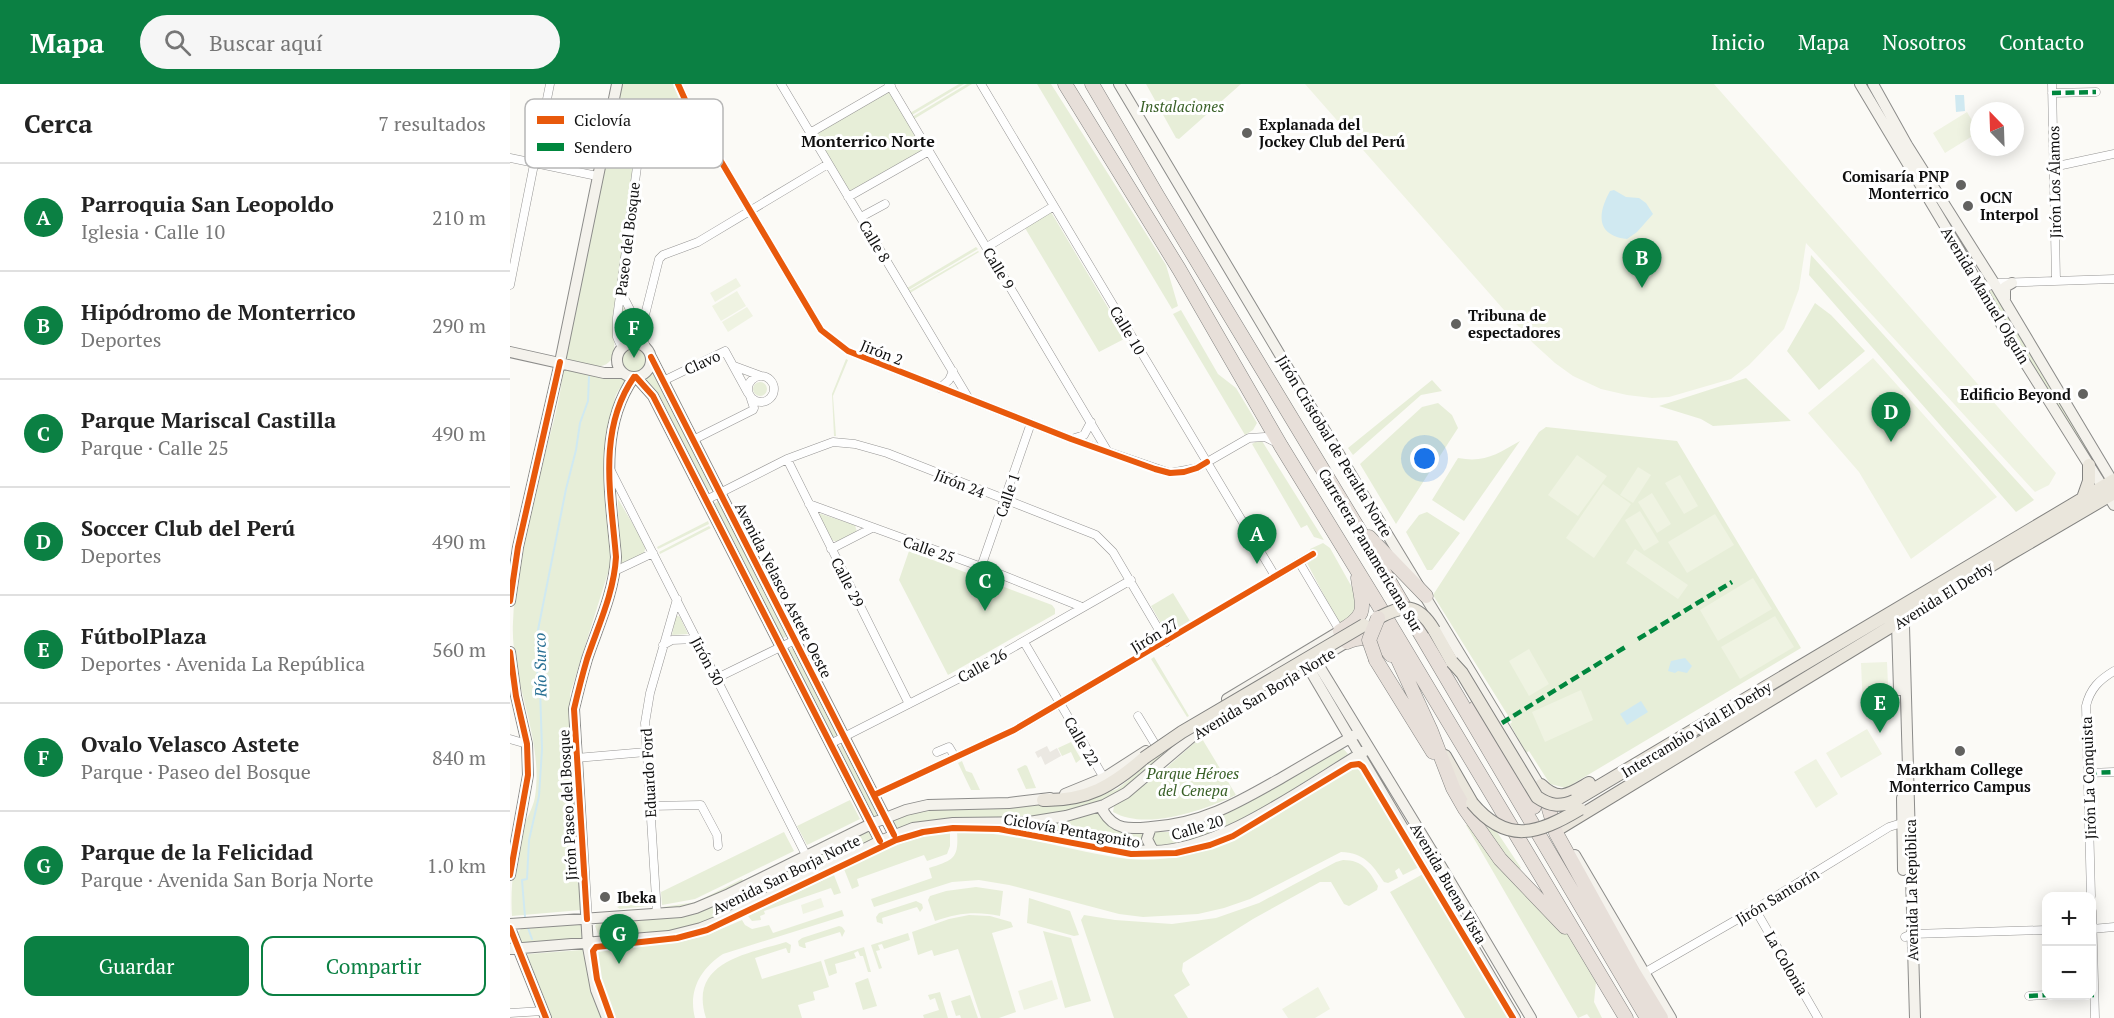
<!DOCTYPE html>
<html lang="es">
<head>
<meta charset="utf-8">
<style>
	:root { --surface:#fff; --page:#f6f6f6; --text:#222; --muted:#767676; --line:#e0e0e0; --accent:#0b8043 }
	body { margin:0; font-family:"PT Serif",serif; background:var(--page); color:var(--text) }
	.controls { position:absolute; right:18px; bottom:18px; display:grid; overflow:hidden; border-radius:12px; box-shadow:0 3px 15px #0003 }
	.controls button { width:54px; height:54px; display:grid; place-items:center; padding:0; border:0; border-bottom:2px solid var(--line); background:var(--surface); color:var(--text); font:30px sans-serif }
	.compass { position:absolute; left:1460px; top:18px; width:54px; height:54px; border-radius:50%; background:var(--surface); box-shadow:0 3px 15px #0003; rotate:337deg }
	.you { position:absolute; left:915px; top:375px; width:21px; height:21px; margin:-15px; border:4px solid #fff; border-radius:50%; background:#1a73e8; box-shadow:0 0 0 9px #1a73e833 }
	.badge { display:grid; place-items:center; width:39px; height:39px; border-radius:50%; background:var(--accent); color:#fff; font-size:20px; font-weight:700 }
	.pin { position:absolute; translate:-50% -50px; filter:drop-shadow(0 2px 3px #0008) }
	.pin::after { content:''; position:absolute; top:32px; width:21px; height:18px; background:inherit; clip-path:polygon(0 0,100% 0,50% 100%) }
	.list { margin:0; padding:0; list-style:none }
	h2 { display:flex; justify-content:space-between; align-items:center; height:78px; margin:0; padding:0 24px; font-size:26px }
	h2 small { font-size:20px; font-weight:400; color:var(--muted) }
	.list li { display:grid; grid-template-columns:39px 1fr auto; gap:18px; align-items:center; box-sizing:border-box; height:108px; padding:0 24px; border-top:2px solid var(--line) }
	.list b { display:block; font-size:22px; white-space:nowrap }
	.list p { margin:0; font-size:20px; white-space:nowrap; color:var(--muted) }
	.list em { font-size:20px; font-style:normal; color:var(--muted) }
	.actions { display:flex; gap:12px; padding:18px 24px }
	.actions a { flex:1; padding:14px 0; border:2px solid var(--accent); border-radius:12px; text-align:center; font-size:21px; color:var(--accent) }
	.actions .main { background:var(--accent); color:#fff }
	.icon { flex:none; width:33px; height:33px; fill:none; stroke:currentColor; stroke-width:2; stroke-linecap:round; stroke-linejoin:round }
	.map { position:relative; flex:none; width:1604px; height:934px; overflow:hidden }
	header { display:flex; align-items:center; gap:36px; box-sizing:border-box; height:84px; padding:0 30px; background:var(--accent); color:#fff }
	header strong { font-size:28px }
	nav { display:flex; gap:33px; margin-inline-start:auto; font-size:21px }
	.search { width:420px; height:54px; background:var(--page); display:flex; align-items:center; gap:15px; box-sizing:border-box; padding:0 21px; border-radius:33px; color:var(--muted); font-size:22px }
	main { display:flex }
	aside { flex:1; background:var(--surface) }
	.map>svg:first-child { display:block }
	.green { fill:#e7eed8 }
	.pitch { fill:#eff3e2 }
	.plaza { fill:#ebe8e2 }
	.water { fill:#d0e9f1 }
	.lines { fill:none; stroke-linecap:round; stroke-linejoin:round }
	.stream { stroke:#d0e9f1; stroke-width:2 }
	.street-casing { stroke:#969594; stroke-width:9 }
	.secondary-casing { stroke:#8c8c8a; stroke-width:12 }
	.primary-casing { stroke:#838381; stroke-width:14 }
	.highway-casing { stroke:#838381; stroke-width:15 }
	.street { stroke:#fefefe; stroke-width:8 }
	.secondary { stroke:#f4f2ec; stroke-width:10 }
	.primary { stroke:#eae6dc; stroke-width:12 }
	.highway { stroke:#e7dfd9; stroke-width:14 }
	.primary-bridge-casing { stroke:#838381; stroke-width:14; stroke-linecap:butt }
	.highway-bridge-casing { stroke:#838381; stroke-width:15; stroke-linecap:butt }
	.primary-bridge { stroke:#eae6dc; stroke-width:12 }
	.highway-bridge { stroke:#e7dfd9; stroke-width:14 }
	.quiet { stroke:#00873e; stroke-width:4.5; stroke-dasharray:9 4.5; stroke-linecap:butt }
	.cycleway-casing { stroke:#fff; stroke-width:10 }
	.cycleway { stroke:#e8590c; stroke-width:6 }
	.poi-dot { fill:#626260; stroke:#fff; stroke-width:2 }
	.labels { text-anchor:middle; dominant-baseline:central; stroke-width:6; stroke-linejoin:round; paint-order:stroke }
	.park-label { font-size:15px; font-style:italic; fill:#396027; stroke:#fff }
	.poi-label { font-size:15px; font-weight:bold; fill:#101010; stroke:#fff; text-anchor:start }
	.street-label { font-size:15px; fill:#101010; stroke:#fff }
	.neighbourhood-label { font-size:16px; font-weight:bold; fill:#101010; stroke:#fff }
	.water-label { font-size:16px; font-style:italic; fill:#276f93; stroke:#fff }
	.key { fill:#fff; stroke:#b7b7b7; stroke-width:1.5 }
	.key-label { font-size:16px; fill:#101010 }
</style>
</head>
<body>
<header>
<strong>Mapa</strong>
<div class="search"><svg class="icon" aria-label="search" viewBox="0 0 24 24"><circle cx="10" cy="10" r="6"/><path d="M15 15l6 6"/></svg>Buscar aquí</div>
<nav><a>Inicio</a><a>Mapa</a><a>Nosotros</a><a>Contacto</a></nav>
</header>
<main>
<aside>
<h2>Cerca<small>7 resultados</small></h2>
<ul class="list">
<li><span class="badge">A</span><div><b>Parroquia San Leopoldo</b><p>Iglesia · Calle 10</p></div><em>210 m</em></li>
<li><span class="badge">B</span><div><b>Hipódromo de Monterrico</b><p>Deportes</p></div><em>290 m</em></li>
<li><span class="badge">C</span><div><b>Parque Mariscal Castilla</b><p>Parque · Calle 25</p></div><em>490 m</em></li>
<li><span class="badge">D</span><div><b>Soccer Club del Perú</b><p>Deportes</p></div><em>490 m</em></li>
<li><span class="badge">E</span><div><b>FútbolPlaza</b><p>Deportes · Avenida La República</p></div><em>560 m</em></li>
<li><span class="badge">F</span><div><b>Ovalo Velasco Astete</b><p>Parque · Paseo del Bosque</p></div><em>840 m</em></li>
<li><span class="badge">G</span><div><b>Parque de la Felicidad</b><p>Parque · Avenida San Borja Norte</p></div><em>1.0 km</em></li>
</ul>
<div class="actions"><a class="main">Guardar</a><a>Compartir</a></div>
</aside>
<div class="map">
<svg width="1604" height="934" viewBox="0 0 1604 934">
	<rect width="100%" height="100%" fill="#fbfaf6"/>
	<path class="green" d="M110,0H165L173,23L129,49L106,207L104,271C95,291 72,280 55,276L102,51Z
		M449,0H454L402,31L400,29Z
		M457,0H462L404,35L402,33Z
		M527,0H541L656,181L668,222L662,225Z
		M636,0H731L669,55L666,54Z
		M378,4L413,66L338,109L303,50Z
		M541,128L616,254L589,268L515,144Z
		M466,163L468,165L399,206L397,204Z
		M468,167L469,168L400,209L399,207Z
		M1301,171L1524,416L1506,428L1299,191Z
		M1482,206L1579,366L1576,369L1479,208Z
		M1305,219L1321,231L1355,267L1309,306L1277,267Z
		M113,222L116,224C122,236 134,251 115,257L109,251L111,224Z
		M671,226L708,290L726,304L747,339L743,346L735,351L663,230Z
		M112 275a12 12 0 1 1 24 0a12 12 0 1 1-24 0Z
		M336,275L338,276L323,312L326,352H324L322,310Z
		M53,284L104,290L119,298L109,305L105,313L96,371L102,476L60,610L71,826L2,832C0,804 4,774 12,747C15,736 23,725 25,713C34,653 0,597 3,538C5,482 21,427 34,373C42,343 51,315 53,284Z
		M144,284L204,402L202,406L194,407L131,295L137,293Z
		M1236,294L1281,337L1203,342L1191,335L1149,322Z
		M922,296L932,307L911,311L843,371L838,364Z
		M243 305a7 7 0 1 1 14 0a7 7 0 1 1-14 0Z
		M928,319L942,331L948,344L886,440L850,380L912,323Z
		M1036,343L1167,357L1291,564L1056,704L1040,700L1019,667L1016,669L1000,640L1002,638L923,511L1029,348Z
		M749,356L752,357L814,456L804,453L797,441L791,444L742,360Z
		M1010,357L954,437L922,416L948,374C975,379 987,370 1010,357Z
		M108,415L136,462L134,469L111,480L109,479Z
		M208,417L212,419L278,549L277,552L274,554L270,553L204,420Z
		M917,428L950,449L922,486H917L896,448L909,431Z
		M308,429L345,441L347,448L328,458L321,456Z
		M198,437L199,440L148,465L147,463Z
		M199,442L201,444L150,470L149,468Z
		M813,459L820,464L848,514L847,528L829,540L796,477L803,472L800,465Z
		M399,467L542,521L545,525V530L438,591L389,496Z
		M663,509L680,537L657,550L641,522Z
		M166,531L170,533L178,550L162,551Z
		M282,564L287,565L328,646L327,651L323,653L319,651L278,569L279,565Z
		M644,573L679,632L677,633L641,575Z
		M691,653L726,711C695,726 636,747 603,728L604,722L646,693Z
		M561,658L571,675L566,679L561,668L552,672L548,664Z
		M332,661L336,662L370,731L363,734L327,667L328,663Z
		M831,662L838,670L740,733L674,760L644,763L589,758L527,745L525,740L591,727L619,748H661L704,736Z
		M658,664L653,671L616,706L595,717L546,731L389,746L384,743L382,737L386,732L415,725L479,720H564L607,705Z
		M452,677L456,687L462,689L470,706H461L448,679Z
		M515,681L517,682L526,704L516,705L507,685Z
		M847,683L851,685L909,783L893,791L889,784L885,787L888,794L878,799L874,798C862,780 854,769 831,768L740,815L714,824L688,830L633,833L609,830L499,801L469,796L442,798L364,823L361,815L422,794L419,784C443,776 449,775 447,748C505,747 560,768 618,775C648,778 680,772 708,762C759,744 798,705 847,683Z
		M340,716L350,735L297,761L287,742Z
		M965,732L977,743L987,748L1011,784L1005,788Z
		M959,740L1059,851L1086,898L1084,918L1092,934H1080L1077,930L1068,934L956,741Z
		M356,746L360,747L363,752L361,757L328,773L323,771L321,767L323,763Z
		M274,748L284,767L185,815L152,821L151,808Z
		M440,748V762L437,770L417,777L414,771L347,795L349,802L342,805L334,785C369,768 401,752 440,748Z
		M310,769L316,770L318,775L316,780L237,819L232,818L229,812L230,808Z
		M833,776C853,776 859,787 868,802L867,806L839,822L834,820L821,798H810L743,835L673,879L672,887L680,901L664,911L678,934H604L571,836L574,831L605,836L662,840L706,834L749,819L826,778Z
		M913,790L994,926L999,934H955L880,808Z
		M324,791L331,809L324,811L321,804L254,827L255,830L250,832L251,836L242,837L238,832Z
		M232,795L234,799L187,822L154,825L153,823L186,818Z
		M466,803L493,807L490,832C466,827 448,829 425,837L418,816L420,812L436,807Z
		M138,813L139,822L110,825L107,823L132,814Z
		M519,814L560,827L569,851L564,852L517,839Z
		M217,815L221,816L224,822L223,826L204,835L163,848L89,853L85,842L88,838Z
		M406,817L412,820L413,824L410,828L407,823L372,834L373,840L367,838L366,833L369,829Z
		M332,826L334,832L213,870C190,885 178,907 185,934H41L17,871L18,870L165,859L195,852L232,836L235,841L242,845L259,841L263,849Z
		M459,831L480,832L501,838L503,843L482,849L506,928L489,934H471L448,865L424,872L422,866L408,871L402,848L439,835Z
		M71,840L73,843L74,852L72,854L14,860L9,855L8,848L11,845Z
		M329,842L332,843L335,847L332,853L330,848L295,859L296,864H294L289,862L288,857L292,854Z
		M533,847L561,854L581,917L555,924Z
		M398,849L400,856L374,865L372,860L368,861L370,866L366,867L372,884L369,885L361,861Z
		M276,858L281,861L280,869H278L276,864L245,874L252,895L311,877L319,903L303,908L305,916L288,921L292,934H196C178,878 237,870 276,858Z
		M354,863L361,888H358L353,872H350L348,867L344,869L346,874L325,880L327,889L319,892L314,876Z
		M358,894L367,922L353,926L345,899Z
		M430,908L438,934H414L413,931L429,926L425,914L420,916L418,911Z
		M460,911L468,934H451L450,931L446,932L441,917Z"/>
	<path class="pitch" d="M795,0H1204L1546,389L1539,401L1525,408L1296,159L1289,205L1274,245L1239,281L1221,295L1159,313L1142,314L1117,311L1091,305L1063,292L1045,279L1023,259Z
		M1457,28L1469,48L1435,69L1423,49Z
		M226,194L231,202L205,218L200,209Z
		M227,207L236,222L211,237L202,222Z
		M237,223L243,232L218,248L212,238Z
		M1363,274L1487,413L1401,475L1349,388L1298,329Z
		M1067,371L1097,392L1068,432L1038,411Z
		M1128,383L1141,391L1123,419L1110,411Z
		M1170,391L1188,422L1174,430L1155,399Z
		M1093,400L1121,420L1084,474L1056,454Z
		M1142,409L1161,440L1147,449L1128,418Z
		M1130,427L1149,458L1134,467L1115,436Z
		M1205,430L1224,461L1177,489L1158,458Z
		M1125,465L1178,501L1168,515L1116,479Z
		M1243,494L1262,525L1208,557L1190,526Z
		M1265,532L1284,563L1230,595L1211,563Z
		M1019,565L1039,600L1019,612L999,577Z
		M1377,578L1379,624L1353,626L1351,579Z
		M1071,606L1083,636L1035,658L1022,628Z
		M1357,645L1372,670L1331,694L1316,669Z
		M1306,675L1328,710L1306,724L1284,688Z
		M311,814L314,823L293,830L291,821Z
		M542,896L548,915L514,926L508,907Z
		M808,903L820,925L805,934H778L772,925Z"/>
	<path class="plaza" d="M537,662L540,668L547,664L551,672L535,681L531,672L528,674L525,668Z"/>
	<path class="water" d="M1445,11H1454L1455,27L1446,28Z
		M1104,106L1116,113L1129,114L1136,119L1143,130L1127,148L1117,155C1085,151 1088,129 1100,107Z
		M1175,574L1182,582L1177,589L1168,587L1165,589L1158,587L1161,577Z
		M1131,617L1138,628L1117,641L1110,630Z"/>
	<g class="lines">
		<path class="stream" d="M15,833L12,796L17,795L19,756L29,712L32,665L30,604L27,586L28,546L56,405L66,366L70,339L78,317L79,293
			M18,844L22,855"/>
		<g class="street-casing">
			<path id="street" d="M168,0L177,20L311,246L338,267L561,355L660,389L687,384L739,354L755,353L767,359
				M271,0L459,315
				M379,0L598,368
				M471,0L765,492
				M1542,0L1546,197
				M1542,9L1586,8
				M300,49L381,2
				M0,74L87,92
				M1543,83L1604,70
				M338,113L419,67
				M351,133L375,120
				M477,163L544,122
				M0,201L40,0
				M1472,206L1484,199L1604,195
				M111,208L131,247L136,264
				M118,260L131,247L149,175L153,171L188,158L318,80
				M112,264L107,253V234L132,45
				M224,282L251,292
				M238 305a13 13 0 1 1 26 0a13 13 0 1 1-26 0Z
				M153,297L215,267L238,309
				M430,304L439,296L443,287
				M562,355L574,351L581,338
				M183,356L243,326L244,324L241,315
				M277,375L399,620
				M100,385L296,771
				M196,416L277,375L323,358L345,360L377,369L586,451L603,468L656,558
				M299,420L477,485L572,523
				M321,465L362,444
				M789,478L830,547
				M471,483L521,339
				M105,487L143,469
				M514,558L594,694
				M153,561L162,556L186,555
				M207,594L285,556
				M628,632L645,660
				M0,655L17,660
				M320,660L446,596L621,496
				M427,668L439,663L445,673
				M66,674L136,668
				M1578,689L1604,688
				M364,711L504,646L803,470
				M140,722L191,721L207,751L208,762
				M1581,812L1576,622C1580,605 1589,596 1604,587
				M1245,825L1308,934
				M1582,827L1585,934
				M147,830L135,639L140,609L167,515
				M1582,845L1604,843
				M1395,853L1402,850L1536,846
				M1134,889L1247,824L1379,743L1395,738
				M1519,912L1536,911
				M0,929L33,927"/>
		</g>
		<g class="secondary-casing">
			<path id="secondary" d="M609,0L848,402L1033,707
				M1350,0L1448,164L1494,245L1604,421
				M1363,0L1397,61L1484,199L1604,400
				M1495,215V203L1502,199
				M107 276a17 17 0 1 1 34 0a17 17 0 1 1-34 0Z
				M0,268L94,289H113
				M141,273L384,751
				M126,293L143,312L370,757
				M0,517L8,463L50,278L107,0
				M1396,534L1394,542L1405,934
				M1387,540L1389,606
				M0,568L6,612L17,660L18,691L0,791
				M803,572L928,777L1021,934
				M794,576L1005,934
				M717,615L830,547
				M555,710L594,694L636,667
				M1392,714L1393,786
				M594,721L593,727C605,747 620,745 641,743C693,740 729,718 773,693C797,679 821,665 845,651
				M501,743C548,751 594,766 641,767C709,768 797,701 855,667
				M641,743L637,755L643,767
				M1065,771L1161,934
				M0,840L171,828L186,824L219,810L363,739L396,726L418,721L499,719L540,714
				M0,844L36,934
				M0,865L159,852L191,844L221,832L370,757L403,744L443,739L519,738L556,732L594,721L616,709L689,647L837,558
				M97,934L86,906L78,863L64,625C68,608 72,592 77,575C88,542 104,509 106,473C101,412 87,346 124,293"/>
		</g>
		<g class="primary-casing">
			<path id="primary" d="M1573,414L1579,397V381
				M924,546L942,578
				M935,672L962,719
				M1031,701C1049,719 1060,710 1079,699
				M533,716C577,717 602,702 634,674
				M1064,717L1604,396
				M1050,744L1500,470L1604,409"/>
		</g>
		<g class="highway-casing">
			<path id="highway" d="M555,0L669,185L771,362L866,517L1116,934
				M582,0L647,111L848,444L1137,934
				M859,453L916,512
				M874,545L921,647L943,704L955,725L990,775L1055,843
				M830,547C860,530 852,523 848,494
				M837,558C856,550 870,555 881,571
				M866,576L923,668
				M966,623L1024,723
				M1039,725L1046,749L1123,888L1151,934"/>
		</g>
		<use href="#street" class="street"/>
		<use href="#secondary" class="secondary"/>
		<use href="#primary" class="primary"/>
		<use href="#highway" class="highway"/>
		<g class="primary-bridge-casing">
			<path id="primary-bridge" d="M868,534C894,520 908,519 924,546
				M942,578L952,589L1027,713C1040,722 1050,723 1064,717
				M634,674L672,648L854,541
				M962,719C997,761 1028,750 1070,725"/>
		</g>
		<g class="highway-bridge-casing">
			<path id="highway-bridge" d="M866,576L859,556L868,534"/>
		</g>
		<use href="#primary-bridge" class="primary-bridge"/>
		<use href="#highway-bridge" class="highway-bridge"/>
		<path class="quiet" d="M1542,9L1586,8
			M1128,555L1222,498
			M992,639L1117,562
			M1578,689L1604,688
			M1582,911H1584
			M1519,912L1536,911"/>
		<g class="cycleway-casing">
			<path id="cycleway" d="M168,0L177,20L311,246L338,267L561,355L645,385L660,389L674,388L687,384L697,378
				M141,273L384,751
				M126,293L143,312L370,757
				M0,517L8,463L50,278
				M0,568L6,612L17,660L18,691L0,791
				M364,711L504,646L803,470
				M77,835L64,625C68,608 72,592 77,575C88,542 104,509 106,473C101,412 87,346 124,293
				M0,844L36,934
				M101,934L87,895L83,867L86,863L167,854L197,846L386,756L413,748L443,744L489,745L621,770L666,769L700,761L723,752L841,681L849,680L853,683L1003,934"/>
		</g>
		<use href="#cycleway" class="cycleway"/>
	</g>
	<g class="poi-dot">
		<circle cx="737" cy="49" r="6"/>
		<circle cx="1451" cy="101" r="6"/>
		<circle cx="1458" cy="122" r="6"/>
		<circle cx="946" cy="240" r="6"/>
		<circle cx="1573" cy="310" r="6"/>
		<circle cx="1450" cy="667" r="6"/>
		<circle cx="95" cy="813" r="6"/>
	</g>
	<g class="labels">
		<g class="park-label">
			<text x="672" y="22">Instalaciones</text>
			<text x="683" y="689">Parque Héroes<tspan x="683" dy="17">del Cenepa</tspan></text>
		</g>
		<g class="poi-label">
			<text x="749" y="40">Explanada del<tspan x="749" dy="17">Jockey Club del Perú</tspan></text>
			<text x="1439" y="92" text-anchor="end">Comisaría PNP<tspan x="1439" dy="17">Monterrico</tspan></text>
			<text x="1470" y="113">OCN<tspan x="1470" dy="17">Interpol</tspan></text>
			<text x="958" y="231">Tribuna de<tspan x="958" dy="17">espectadores</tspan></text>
			<text x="1561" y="310" text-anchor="end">Edificio Beyond</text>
			<text x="1450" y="685" text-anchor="middle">Markham College<tspan x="1450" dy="17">Monterrico Campus</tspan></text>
			<text x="107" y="813">Ibeka</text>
		</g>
		<g class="street-label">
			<text transform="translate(1544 98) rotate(-91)">Jirón Los Álamos</text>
			<text transform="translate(117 155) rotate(-83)">Paseo del Bosque</text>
			<text transform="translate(365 157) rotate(59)">Calle 8</text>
			<text transform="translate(489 184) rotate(59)">Calle 9</text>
			<text transform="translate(1476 211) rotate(59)">Avenida Manuel Olguín</text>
			<text transform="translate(618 246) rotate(59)">Calle 10</text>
			<text transform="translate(372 268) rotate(22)">Jirón 2</text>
			<text transform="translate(192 278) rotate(-25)">Clavo</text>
			<text transform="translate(825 362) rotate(59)">Jirón Cristobal de Peralta Norte</text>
			<text transform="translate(450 399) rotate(22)">Jirón 24</text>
			<text transform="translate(497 411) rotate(-71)">Calle 1</text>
			<text transform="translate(419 465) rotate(19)">Calle 25</text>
			<text transform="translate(861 466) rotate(59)">Carretera Panamericana Sur</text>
			<text transform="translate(338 498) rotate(63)">Calle 29</text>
			<text transform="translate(274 506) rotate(63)">Avenida Velasco Astete Oeste</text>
			<text transform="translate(1433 511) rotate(-32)">Avenida El Derby</text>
			<text transform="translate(644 551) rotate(-31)">Jirón 27</text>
			<text transform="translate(198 577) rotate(62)">Jirón 30</text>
			<text transform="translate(472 581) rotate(-29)">Calle 26</text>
			<text transform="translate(754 609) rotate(-31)">Avenida San Borja Norte</text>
			<text transform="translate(1186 645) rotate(-31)">Intercambio Vial El Derby</text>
			<text transform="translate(572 657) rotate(60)">Calle 22</text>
			<text transform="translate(138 689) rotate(-93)">Eduardo Ford</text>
			<text transform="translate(1578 694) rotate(-92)">Jirón La Conquista</text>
			<text transform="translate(57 721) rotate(-93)">Jirón Paseo del Bosque</text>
			<text transform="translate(687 743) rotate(-17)">Calle 20</text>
			<text transform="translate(562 746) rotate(10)">Ciclovía Pentagonito</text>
			<text transform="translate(276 790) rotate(-26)">Avenida San Borja Norte</text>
			<text transform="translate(939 799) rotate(60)">Avenida Buena Vista</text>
			<text transform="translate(1401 806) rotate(-91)">Avenida La República</text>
			<text transform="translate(1267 812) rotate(-31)">Jirón Santorín</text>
			<text transform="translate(1277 879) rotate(60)">La Colonia</text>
		</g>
		<g class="neighbourhood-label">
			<text x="358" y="57">Monterrico Norte</text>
		</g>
		<g class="water-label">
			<text transform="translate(30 581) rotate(-91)">Río Surco</text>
		</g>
	</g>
	<rect x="15" y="15" width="198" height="69" rx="9" class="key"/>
	<rect x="27" y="32" width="27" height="8" fill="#e8590c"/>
	<rect x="27" y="59" width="27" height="8" fill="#00873e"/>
	<g class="key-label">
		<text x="64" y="42">Ciclovía</text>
		<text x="64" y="69">Sendero</text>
	</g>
</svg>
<div class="controls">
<button>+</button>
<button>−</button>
</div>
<svg class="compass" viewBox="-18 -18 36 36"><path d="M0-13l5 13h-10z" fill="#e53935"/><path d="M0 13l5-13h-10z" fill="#767676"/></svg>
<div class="you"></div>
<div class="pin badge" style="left:747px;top:480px">A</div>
<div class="pin badge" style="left:1132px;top:204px">B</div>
<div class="pin badge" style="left:475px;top:527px">C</div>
<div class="pin badge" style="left:1381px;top:358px">D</div>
<div class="pin badge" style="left:1370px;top:649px">E</div>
<div class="pin badge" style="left:124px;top:274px">F</div>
<div class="pin badge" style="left:109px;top:880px">G</div>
</div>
</main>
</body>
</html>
